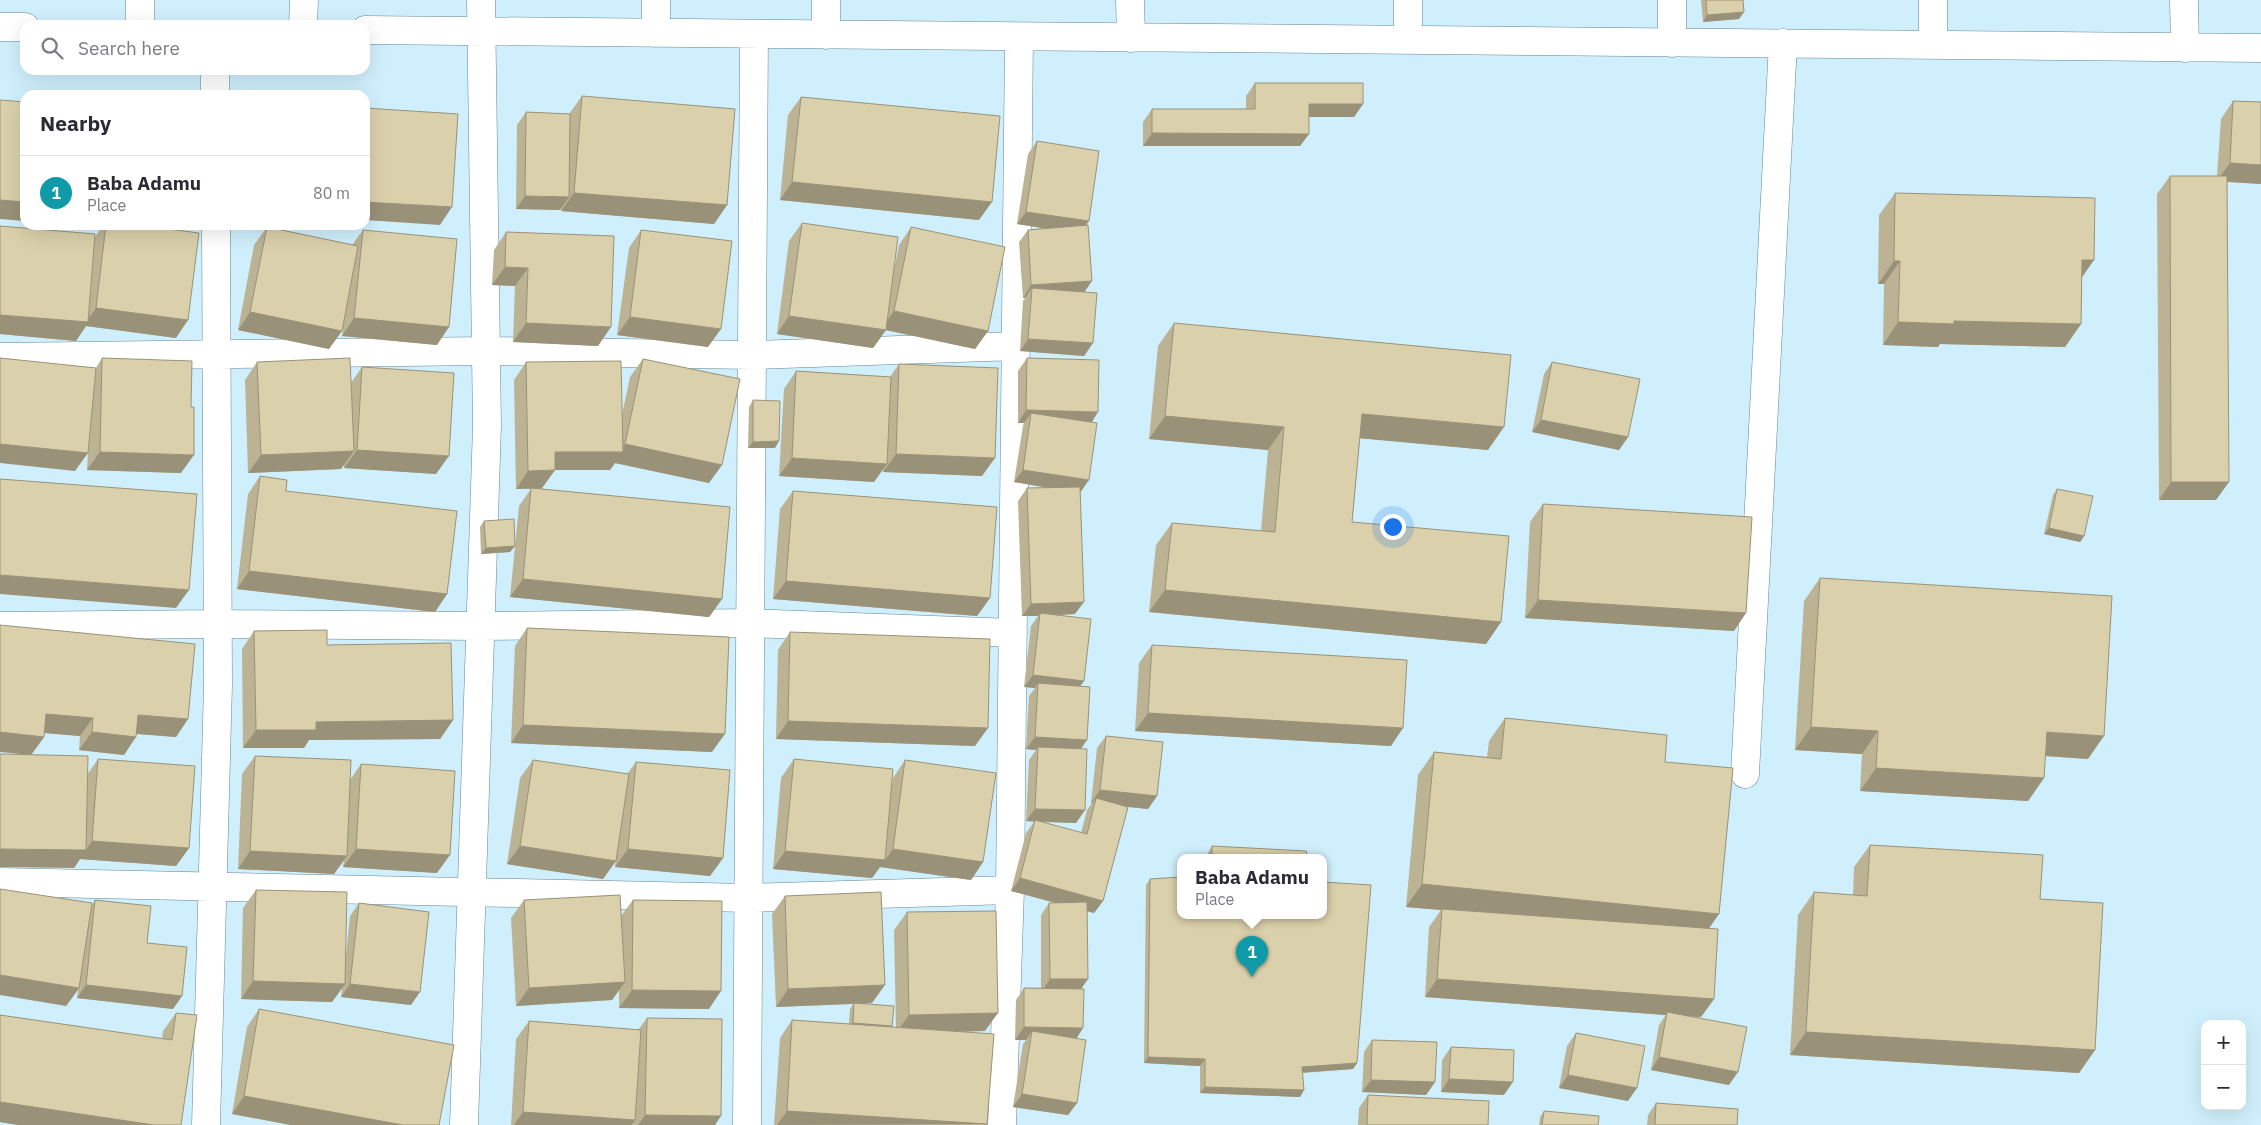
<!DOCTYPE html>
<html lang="en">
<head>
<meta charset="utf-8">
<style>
	:root { --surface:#fff; --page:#f7f7f7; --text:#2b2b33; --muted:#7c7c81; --line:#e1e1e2; --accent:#ea580c }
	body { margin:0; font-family:"IBM Plex Sans",sans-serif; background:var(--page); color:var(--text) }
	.controls { position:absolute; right:15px; bottom:15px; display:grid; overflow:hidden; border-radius:10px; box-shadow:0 5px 20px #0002 }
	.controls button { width:45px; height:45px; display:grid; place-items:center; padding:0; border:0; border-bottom:1px solid var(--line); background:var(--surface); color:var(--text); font:25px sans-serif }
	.you { position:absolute; left:1392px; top:526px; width:18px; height:18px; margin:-12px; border:4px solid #fff; border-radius:50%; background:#1a73e8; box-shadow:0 0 0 8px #1a73e833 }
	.badge { display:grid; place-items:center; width:32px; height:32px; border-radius:50%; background:var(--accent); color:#fff; font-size:16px; font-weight:700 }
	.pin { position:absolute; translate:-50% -41px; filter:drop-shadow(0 1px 2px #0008) }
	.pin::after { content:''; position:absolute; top:26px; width:18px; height:15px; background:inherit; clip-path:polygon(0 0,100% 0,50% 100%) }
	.popup { position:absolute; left:1177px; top:854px; width:150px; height:65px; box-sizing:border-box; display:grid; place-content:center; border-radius:10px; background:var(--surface); filter:drop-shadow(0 1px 4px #0005); font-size:16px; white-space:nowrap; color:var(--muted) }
	.popup b { font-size:19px; color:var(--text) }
	.popup::after { content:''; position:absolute; left:50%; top:100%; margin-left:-10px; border:10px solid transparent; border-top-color:var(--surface) }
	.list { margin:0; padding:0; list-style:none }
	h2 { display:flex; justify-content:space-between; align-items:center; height:65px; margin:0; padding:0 20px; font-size:21px }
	h2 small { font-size:16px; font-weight:400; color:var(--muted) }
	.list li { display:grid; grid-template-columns:32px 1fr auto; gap:15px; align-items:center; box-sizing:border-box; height:75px; padding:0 20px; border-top:1px solid var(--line) }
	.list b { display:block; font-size:19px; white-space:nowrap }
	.list p { margin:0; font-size:16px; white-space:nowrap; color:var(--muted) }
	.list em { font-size:16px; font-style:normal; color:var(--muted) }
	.icon { flex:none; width:28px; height:28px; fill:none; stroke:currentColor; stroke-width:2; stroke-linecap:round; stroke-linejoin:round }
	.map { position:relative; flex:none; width:2261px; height:1125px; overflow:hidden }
	.search { position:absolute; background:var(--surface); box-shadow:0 5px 20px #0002; left:20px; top:20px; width:350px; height:55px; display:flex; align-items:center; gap:12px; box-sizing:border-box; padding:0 18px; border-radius:15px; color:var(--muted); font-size:19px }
	.panel { position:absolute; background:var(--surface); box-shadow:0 5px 20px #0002; left:20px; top:90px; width:350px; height:140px; border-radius:15px }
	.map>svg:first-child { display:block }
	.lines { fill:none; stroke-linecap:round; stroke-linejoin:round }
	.minor-casing { stroke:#628796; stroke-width:29 }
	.minor { stroke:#fff; stroke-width:28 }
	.wall { fill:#bbb393 }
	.shaded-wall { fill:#999278 }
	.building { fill:#dad0ab; stroke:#999278 }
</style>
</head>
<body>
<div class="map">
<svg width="2261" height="1125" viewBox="0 0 2261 1125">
	<rect width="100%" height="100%" fill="#d0effc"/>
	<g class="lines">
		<g class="minor-casing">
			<path id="minor" d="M1130,0L1131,38
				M1408,0V40
				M1672,0V43
				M2184,0L2185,48
				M140,25V0
				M303,25L304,0
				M0,27H25
				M365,30L2261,48
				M656,33V0
				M826,35V0
				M1933,45V0
				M215,70V95
				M0,357L486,351L752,355L1016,346
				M0,626L218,624L480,626L751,623L1013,633
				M1745,774L1783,43
				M0,882L749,898L1010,890
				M206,1125L218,685L216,225
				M464,1125L487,426L481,0
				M747,1125L754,34
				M1002,1125L1010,890L1019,37"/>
		</g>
		<use href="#minor" class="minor"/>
	</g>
	<path class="wall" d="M1701,0H1743L1739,19L1703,22Z
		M1255,83L1363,104L1354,117H1309V134L1300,146H1143V122L1152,109H1246V96Z
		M582,96L727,205L714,224L561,211L562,208L560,210L516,209L517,125L526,112L569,114Z
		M801,97L979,220L780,200L788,115Z
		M2233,101L2261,102V184L2227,182L2216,500H2159L2157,194L2170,176H2217L2221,119Z
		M1037,141L1086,225L1084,292L1093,343L1084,356L1020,351L1023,301L1025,298H1023L1019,242L1028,230L1044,228L1017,224L1028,154Z
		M1895,193L2082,277L2081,324L2065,347L1940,344L1938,347L1883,345L1884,284H1878L1879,215Z
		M802,223L895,265L899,245L911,227L988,331L975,349L886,330L873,348L777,334L789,241Z
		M103,225H138L176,338L86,326L76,341L0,334V226L95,237Z
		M267,227L352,245L363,230L437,345L342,336L343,325L329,349L238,330L254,245Z
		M641,230L708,347L617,335L629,248Z
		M506,232L598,346L513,342L515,286L492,285L494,250Z
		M1174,323L1488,450L1360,438L1352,522L1501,622L1486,644L1149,612L1156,545L1172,523L1261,531L1268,450L1149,439L1158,346Z
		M102,358L181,473L87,470L88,450L75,471L96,368Z
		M1027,358L1092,422L1080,492L1075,614L1056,615L1080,686V749L1085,810L1076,823L1040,822L1081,833L1087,810L1092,803H1091L1097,748L1106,736L1157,796L1148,809L1128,807L1103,901L1094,913L1087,911L1076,1038L1077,1103L1068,1115L1013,1107L1023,1044L1026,1040H1015L1016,1000L1024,988H1041V915L1049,903H1055L1011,891L1026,833L1034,822L1026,821L1029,760L1036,750L1026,749L1029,696L1035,688L1024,687L1031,626L1038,616H1022L1018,501L1027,488H1047L1014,482L1023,426L1024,423H1018V371Z
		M643,359L709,483L615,463L610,470H555L542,488L722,599L709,617L510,597L519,506L531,489H516L514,380L526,362L622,415L630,377Z
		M257,362L351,383L362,367L436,474L344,468V465L341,469L248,473L245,380Z
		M1552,362L1628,437L1619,450L1532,432L1544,374Z
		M899,364L982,476L883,472V468L874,482L779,476L784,389L796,371L890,377Z
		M753,400L775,448H748L749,407Z
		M260,476L286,491L447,594L435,612L237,589L248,494Z
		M2057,489L2084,536L2080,542L2044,534L2053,495Z
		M793,491L990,598L977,616L773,599L780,509Z
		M1543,504L1734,631L1525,618L1530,522Z
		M484,521L515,546L510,552L481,554L480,527Z
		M1820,578L2088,759L2045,756L2044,778L2028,801L1860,791L1862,754L1795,750L1804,601Z
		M0,625L188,719L176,737L137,734L124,755L79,750L80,736L44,733V737L31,755Z
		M527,628L712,752L511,743L515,646Z
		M254,631L327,645L453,720L440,739L309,740L304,748H243L242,649Z
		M790,632L975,746L776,739L778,650Z
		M1152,645L1391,746L1135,731L1139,663Z
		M1505,718L1665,762L1709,928L1714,999L1701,1017L1689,1016L1729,1085L1651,1070L1659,1025L1666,1015L1425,997L1429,927L1441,910L1406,907L1418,775L1434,752L1487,757L1489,741Z
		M255,756L350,780L361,764L437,873L343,867L344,860L334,874L238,869L242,774Z
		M98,759L189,848L176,866L80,859L74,868L87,775Z
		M794,759L890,796L893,778L905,760L983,862L971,880L880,867L881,866L872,878L773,869L781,778Z
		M533,760L627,774L636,762L723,858L710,876L615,867L616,856L603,879L507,864L520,778Z
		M1870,845L2040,899L2095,1050L2079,1073L1790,1055L1798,915L1814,892L1853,895L1854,867Z
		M1212,846L1308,858H1207L1208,853Z
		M1150,879L1357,1063L1353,1069L1302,1073L1304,1090L1300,1097L1200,1093V1066L1144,1063L1146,885Z
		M256,890L346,955L350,916L359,903L411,1005L341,997L342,988L332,1002L241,999L243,908Z
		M785,896L872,1003L863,1004L892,1026V1027L896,1028L894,930L907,912L985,1031L957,1032L987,1125H774L780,1038L792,1020L849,1024L850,1009L853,1004L776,1007L772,914Z
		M95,900L147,943L182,996L173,1009L77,998L78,990L66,1006L92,905Z
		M524,900L621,916L633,900L709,1009L619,1008V990L612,1000L516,1006L511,918Z
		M259,1009L439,1125H291L232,1114L247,1027Z
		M176,1013L181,1125H18L0,1122V1015L162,1039L163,1031Z
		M647,1018L715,1125H633V1123L632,1125H511L516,1039L529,1021L638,1030Z
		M1576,1033L1628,1101L1559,1088L1567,1046Z
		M1372,1040L1435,1082L1426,1095L1362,1092L1364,1052Z
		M1451,1047L1504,1095L1441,1092L1442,1060Z
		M1368,1095L1488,1125H1358L1359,1108Z
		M1656,1103L1737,1125H1647L1648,1115Z
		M1544,1111L1598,1125H1539L1540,1117Z"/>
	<path class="shaded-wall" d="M1744,12L1739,19L1703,22L1707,15Z
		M1309,104H1363L1354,117H1300Z
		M1152,133L1309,134L1300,146H1143Z
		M2230,163L2261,165V184L2217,181Z
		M792,182L992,202L979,220L780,200Z
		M574,193L727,205L714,224L561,211Z
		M525,196L569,197L560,210L516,209Z
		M0,200L25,202V221L0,219Z
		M365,202L452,207L440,225L365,220Z
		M1026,212L1089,221L1080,234L1017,224Z
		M152,225H173L172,226Z
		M239,225H272L271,227Z
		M2082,260H2094L2078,283Z
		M1894,261H1900L1884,284H1878Z
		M505,267L528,268L515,286L492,285Z
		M1092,281L1083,294L1032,288L1025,298H1023L1031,285Z
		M96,308L188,320L176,338L86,326L76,341L0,334V315L86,322Z
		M894,311L988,331L975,349L881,329Z
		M250,312L342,331L329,349L238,330Z
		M789,316L886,330L873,348L777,334Z
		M630,317L721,329L708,347L617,335Z
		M354,318L449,327L437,345L342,336Z
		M1954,321L2081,324L2065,347L1940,344L1938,347L1883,345L1898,322Z
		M526,323L611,327L598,346L513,342Z
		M1028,339L1093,343L1084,356L1020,351Z
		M1026,410L1098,412L1090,425L1031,413L1024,423H1018Z
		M1362,414L1504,427L1488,450L1346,437Z
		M1165,416L1284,427L1268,450L1149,439Z
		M1541,420L1628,437L1619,450L1532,432Z
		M779,441L775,448H748L753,442Z
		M0,444L88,453L75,471L0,463Z
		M625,444L722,465L709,483L615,463L610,470H542L555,452H620Z
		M357,450L449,456L436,474L344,468Z
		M354,451L341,469L248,473L261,455Z
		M100,452L194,455L181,473L87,470Z
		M896,454L995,458L982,476L883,472Z
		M792,458L887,464L874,482L779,476Z
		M555,470L542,488L516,489L528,471Z
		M1023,470L1089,480L1080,493L1014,482Z
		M2171,482H2229L2216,500H2159Z
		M2049,528L2084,536L2080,542L2044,534Z
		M515,546L510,552L481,554L486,548Z
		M249,571L447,594L435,612L237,589Z
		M0,575L189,590L176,608L0,594Z
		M523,579L722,599L709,617L510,597Z
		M786,581L990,598L977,616L773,599Z
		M1165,590L1501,622L1486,644L1149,612Z
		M1538,600L1746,613L1734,631L1525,618Z
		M1084,602L1075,614L1040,616V613L1038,616H1022L1031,604Z
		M1033,675L1084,681L1075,693L1038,683L1035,688L1024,687Z
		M1148,713L1403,728L1391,746L1135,731Z
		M46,714L93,718L80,736L33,732Z
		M138,715L188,719L176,737L126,733Z
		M453,720L440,739L309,740L304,748H243L256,730L316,722Z
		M788,721L988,728L975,746L776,739Z
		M523,725L725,734L712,752L511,743Z
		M1811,727L1878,731L1862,754L1795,750Z
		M0,732L44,737L31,755L0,752Z
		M92,732L136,737L124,755L79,750Z
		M2047,732L2104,736L2088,759L2031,755Z
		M1035,737L1087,740L1078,753L1038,747L1036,750L1026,749Z
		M1876,768L2044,778L2028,801L1860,791Z
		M1100,790L1157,796L1148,809L1094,803L1096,798L1092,803H1091Z
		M1035,809L1085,810L1076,823L1026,821Z
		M92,841L189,848L176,866L80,859L74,868L0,867V849L86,850Z
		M520,846L616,861L603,879L507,864Z
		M356,849L450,855L437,873L343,867Z
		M628,849L723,858L710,876L615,867Z
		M893,849L983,862L971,880L880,867Z
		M250,851L347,856L334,874L238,869Z
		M785,851L885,860L872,878L773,869Z
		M1020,878L1103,901L1094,913L1011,891Z
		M1422,884L1719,914L1703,937L1442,909L1441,910L1406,907Z
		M0,975L79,988L66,1006L0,995Z
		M1050,979H1088L1079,992H1041Z
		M1437,979L1714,999L1701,1017L1667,1015V1012L1666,1015L1425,997Z
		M253,981L345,984L332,1002L241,999Z
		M625,982L612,1000L516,1006L529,988Z
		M350,984L420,992L411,1005L341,997Z
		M86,985L182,996L173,1009L77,998Z
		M885,985L872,1003L776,1007L788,989Z
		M632,990L721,991L709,1009L619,1008Z
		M998,1013L985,1031L896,1033L909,1015Z
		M853,1023L892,1026L888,1033L849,1030Z
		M1024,1027L1083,1028L1075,1041L1032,1031L1026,1040H1015Z
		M1806,1032L2095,1050L2079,1073L1790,1055Z
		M1148,1057L1205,1059L1200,1066L1144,1063Z
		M1659,1057L1738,1072L1729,1085L1651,1070Z
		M1357,1063L1353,1069L1297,1073L1302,1067Z
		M1568,1075L1637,1088L1628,1101L1559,1088Z
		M1449,1079L1513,1082L1504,1095L1441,1092Z
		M1371,1080L1435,1082L1426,1095L1362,1092Z
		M1205,1087L1304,1090L1300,1097L1200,1093Z
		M1022,1094L1077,1103L1068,1115L1013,1107Z
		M244,1096L403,1125H291L232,1114Z
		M0,1102L154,1125H18L0,1122Z
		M787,1111L987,1124L777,1125Z
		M523,1112L635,1120L632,1125H514Z
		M645,1115L721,1116L715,1125H638Z"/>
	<path class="building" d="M1706,0H1743L1744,12L1707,15Z
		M1255,83H1363V104H1309V134L1152,133V109H1255Z
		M582,96L735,109L727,205L574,193Z
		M801,97L1000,116L992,202L792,182Z
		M0,100L25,102V202L0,200Z
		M2233,101L2261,102V165L2230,163Z
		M365,108L458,114L452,207L365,202Z
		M526,112L570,114L569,197L525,196Z
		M1037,141L1099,151L1089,221L1026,212Z
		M2170,176H2227L2229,482H2171Z
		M1895,193L2095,198L2094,260H2082L2081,324L1954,321V324L1898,322L1900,261H1894Z
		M802,223L898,237L886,330L789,316Z
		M106,225H138L199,233L188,320L96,308Z
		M1088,225L1092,281L1031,285L1028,230Z
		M0,226L95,234L88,322L0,315Z
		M267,227L358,246L342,331L250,312Z
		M911,227L1005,247L988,331L894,311Z
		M363,230L457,239L449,327L354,318Z
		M641,230L732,241L721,329L630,317Z
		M506,232L614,236L611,327L526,323L528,268L505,267Z
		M1032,288L1097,293L1093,343L1028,339Z
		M1174,323L1511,355L1504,427L1362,414L1352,522L1509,536L1501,622L1165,590L1172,523L1275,532L1284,427L1165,416Z
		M0,358L96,368L88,453L0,444Z
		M102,358L192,361L191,407H194V455L100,452Z
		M350,358L354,451L261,455L257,362Z
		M1027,358L1099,360L1098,412L1026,410Z
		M643,359L740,379L722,465L625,444Z
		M621,361L623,452H555V470L528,471L526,362Z
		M1552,362L1640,379L1628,437L1541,420Z
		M899,364L998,368L995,458L896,454Z
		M362,367L454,373L449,456L357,450Z
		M796,371L891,377L887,464L792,458Z
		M753,400L780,401L779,441L753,442Z
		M1031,413L1097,423L1089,480L1023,470Z
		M260,476L287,480L286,491L457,511L447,594L249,571Z
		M0,479L197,494L189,590L0,575Z
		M1080,487L1084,602L1031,604L1027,488Z
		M531,488L730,507L722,599L523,579Z
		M2057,489L2093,496L2084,536L2049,528Z
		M793,491L997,507L990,598L786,581Z
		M1543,504L1752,517L1746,613L1538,600Z
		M514,519L515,546L486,548L484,521Z
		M1820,578L2112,596L2104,736L2047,732L2044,778L1876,768L1878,731L1811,727Z
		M1040,613L1091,619L1084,681L1033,675Z
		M0,625L195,644L188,719L138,715L136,737L92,732L93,718L46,714L44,737L0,732Z
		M527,628L729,637L725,734L523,725Z
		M327,630V645L451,643L453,720L316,722V730H256L254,631Z
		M790,632L990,639L988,728L788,721Z
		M1152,645L1407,660L1403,728L1148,713Z
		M1038,683L1090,687L1087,740L1035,737Z
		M1505,718L1667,735L1665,762L1733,768L1719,914L1422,884L1434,752L1501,759Z
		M1106,736L1163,742L1157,796L1100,790Z
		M1038,747L1087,749L1085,810L1035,809Z
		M0,754L88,756L86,850L0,849Z
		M255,756L351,760L347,856L250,851Z
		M98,759L195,766L189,848L92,841Z
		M794,759L893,769L885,860L785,851Z
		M533,760L629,774L616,861L520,846Z
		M905,760L996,773L983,862L893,849Z
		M636,762L730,770L723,858L628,849Z
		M361,764L455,771L450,855L356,849Z
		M1096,798L1128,807L1103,901L1020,878L1035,820L1087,834Z
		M1870,845L2043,855L2040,899L2103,903L2095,1050L1806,1032L1814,892L1867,896Z
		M1212,846L1306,851L1308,858H1212Z
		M1181,877V916H1323V882L1371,885L1357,1063L1302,1067L1304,1090L1205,1087V1059L1148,1057L1150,879Z
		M0,889L92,903L79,988L0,975Z
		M256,890L347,892L345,984L253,981Z
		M881,892L885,985L788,989L785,896Z
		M620,895L625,982L529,988L524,900Z
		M95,900L151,906L147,943L187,947L182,996L86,985Z
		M633,900L722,901L721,991L632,990Z
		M1087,902L1088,979H1050L1049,903Z
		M359,903L429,912L420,992L350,984Z
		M1442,909L1718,929L1714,999L1437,979Z
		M996,911L998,1013L909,1015L907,912Z
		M1024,988L1084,989L1083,1028L1024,1027Z
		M854,1003L894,1006L892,1026L853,1023Z
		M259,1009L454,1045L439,1125H403L244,1096Z
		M1667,1012L1747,1027L1738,1072L1659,1057Z
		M176,1013L197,1015L181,1125H154L0,1102V1015L172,1040Z
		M647,1018L722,1019L721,1116L645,1115Z
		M792,1020L994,1034L987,1124L787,1111Z
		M529,1021L641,1030L635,1120L523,1112Z
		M1032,1031L1086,1040L1077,1103L1022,1094Z
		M1576,1033L1645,1046L1637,1088L1568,1075Z
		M1372,1040L1437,1042L1435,1082L1371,1080Z
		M1451,1047L1514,1050L1513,1082L1449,1079Z
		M1368,1095L1489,1101L1488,1125H1367Z
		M1656,1103L1738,1109L1737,1125H1655Z
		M1544,1111L1599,1116L1598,1125H1542Z"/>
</svg>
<div class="controls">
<button>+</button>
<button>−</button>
</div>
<div class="you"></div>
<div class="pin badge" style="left:1252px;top:977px;background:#0f9aa8">1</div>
<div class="popup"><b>Baba Adamu</b>Place</div>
<div class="search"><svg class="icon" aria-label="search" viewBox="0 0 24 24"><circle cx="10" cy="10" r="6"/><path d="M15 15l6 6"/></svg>Search here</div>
<section class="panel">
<h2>Nearby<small></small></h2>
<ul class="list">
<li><span class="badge" style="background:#0f9aa8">1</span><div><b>Baba Adamu</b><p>Place</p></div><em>80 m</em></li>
</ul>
</section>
</div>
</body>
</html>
